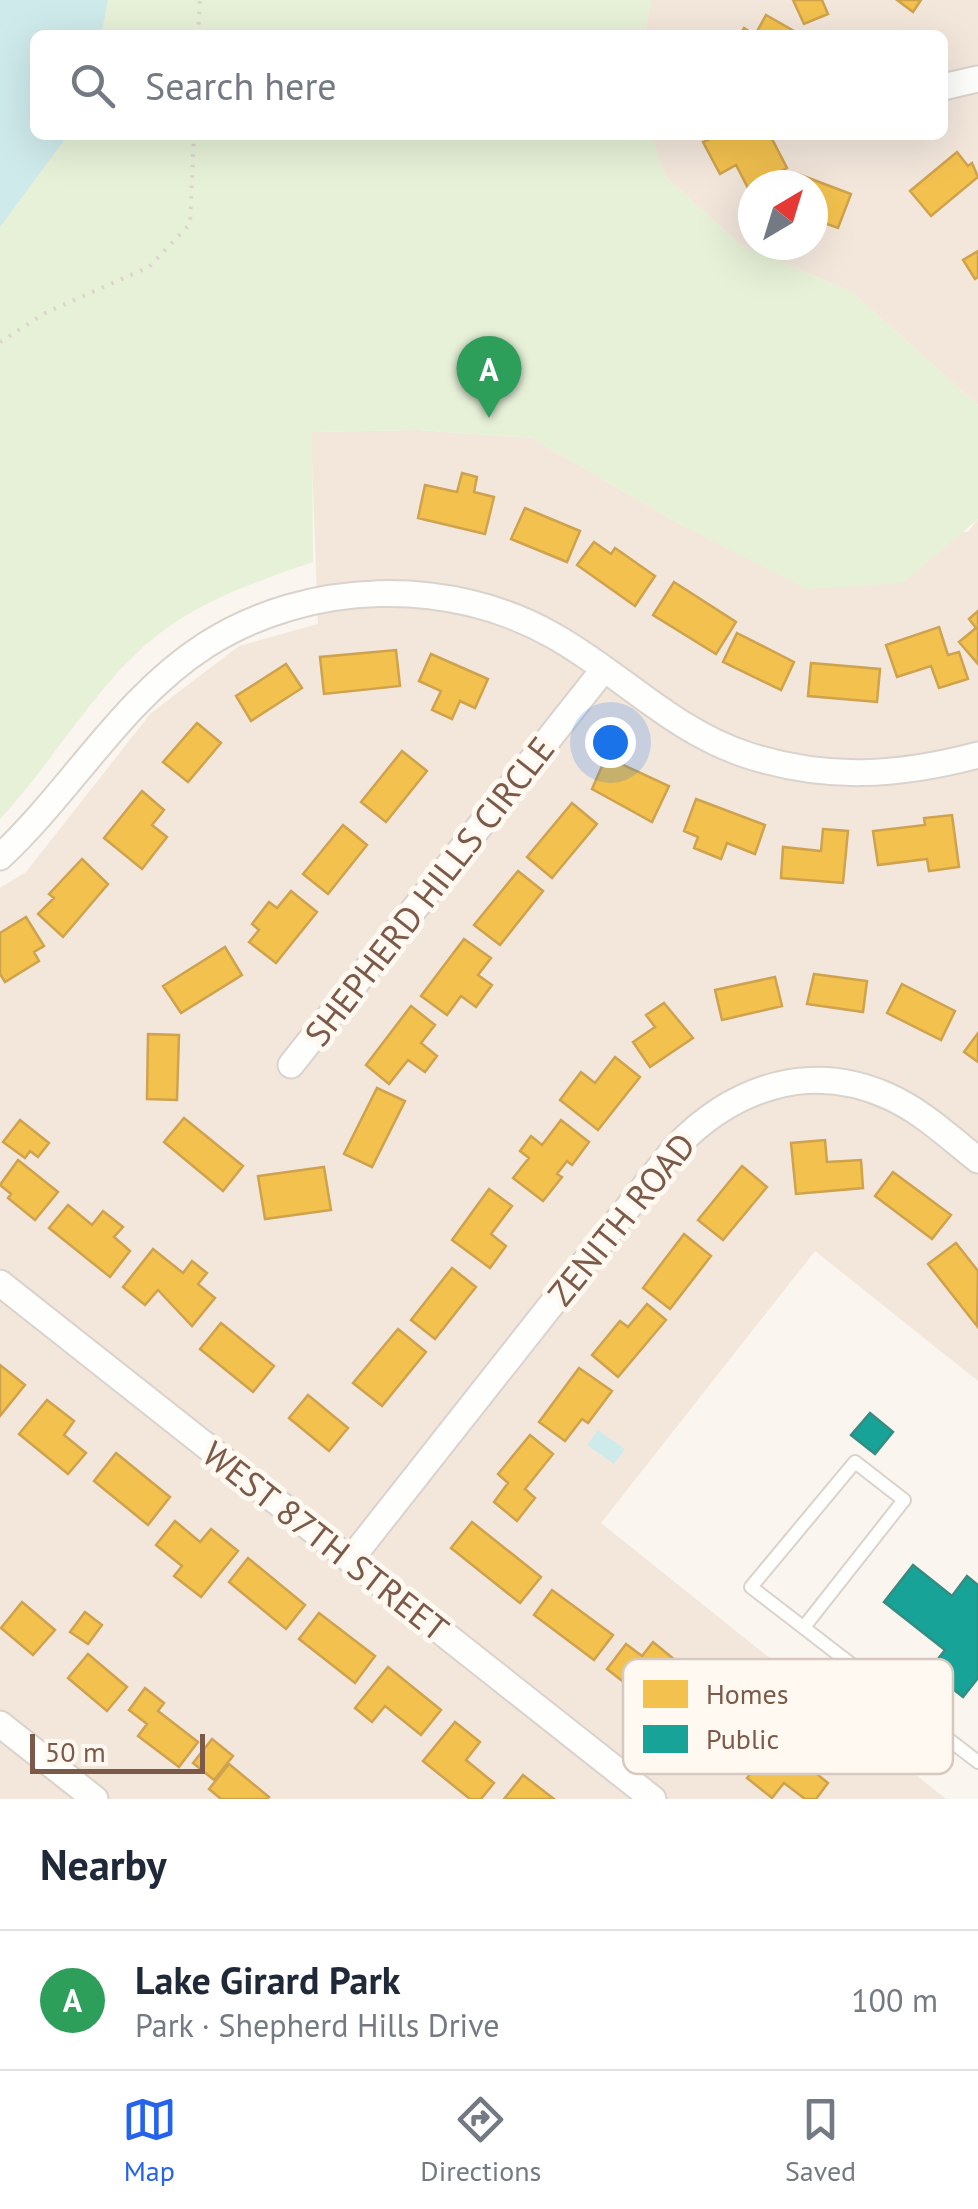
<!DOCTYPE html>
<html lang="en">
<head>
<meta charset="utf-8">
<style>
	:root { --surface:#fff; --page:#f6f6f7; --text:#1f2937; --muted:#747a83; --line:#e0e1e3; --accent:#2563eb }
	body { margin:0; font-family:"PT Sans",sans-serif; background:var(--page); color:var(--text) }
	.compass { position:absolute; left:738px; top:170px; width:90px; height:90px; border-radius:50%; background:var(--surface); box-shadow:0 10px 40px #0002; rotate:38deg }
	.scale { position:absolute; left:30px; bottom:25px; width:175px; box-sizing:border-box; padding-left:10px; border:5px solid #7c5a4a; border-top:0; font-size:28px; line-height:35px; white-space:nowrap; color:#7c5a4a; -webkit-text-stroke:8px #fff9f2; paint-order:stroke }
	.you { position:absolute; left:610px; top:742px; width:35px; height:35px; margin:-25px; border:8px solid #fff; border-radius:50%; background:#1a73e8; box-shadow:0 0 0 15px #1a73e833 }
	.badge { display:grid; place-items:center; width:65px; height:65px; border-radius:50%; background:var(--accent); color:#fff; font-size:32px; font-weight:700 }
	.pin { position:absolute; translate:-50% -82px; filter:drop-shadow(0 2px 5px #0008) }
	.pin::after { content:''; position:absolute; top:52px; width:35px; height:30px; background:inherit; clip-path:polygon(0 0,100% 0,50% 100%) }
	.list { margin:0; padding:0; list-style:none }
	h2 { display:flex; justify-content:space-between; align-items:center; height:130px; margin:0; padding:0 40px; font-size:42px }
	h2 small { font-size:32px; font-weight:400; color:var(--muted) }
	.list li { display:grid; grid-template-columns:65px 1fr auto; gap:30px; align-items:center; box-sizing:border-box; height:140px; padding:0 40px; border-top:2px solid var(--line) }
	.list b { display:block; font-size:38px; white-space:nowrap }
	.list p { margin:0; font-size:32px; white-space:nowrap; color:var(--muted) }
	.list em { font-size:32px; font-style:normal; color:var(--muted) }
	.icon { flex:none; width:55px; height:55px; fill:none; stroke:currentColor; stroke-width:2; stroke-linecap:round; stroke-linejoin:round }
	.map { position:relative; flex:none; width:978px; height:1799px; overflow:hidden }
	.search { position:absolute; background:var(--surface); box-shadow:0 10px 40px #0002; left:30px; right:30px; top:30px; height:110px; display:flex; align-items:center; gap:25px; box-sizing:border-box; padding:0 35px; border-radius:15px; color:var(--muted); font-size:38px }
	.sheet { height:270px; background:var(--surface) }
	nav { display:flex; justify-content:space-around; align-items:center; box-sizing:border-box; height:140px; border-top:2px solid var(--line); background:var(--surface); font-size:28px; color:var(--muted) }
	nav a { display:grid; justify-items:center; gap:5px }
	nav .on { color:var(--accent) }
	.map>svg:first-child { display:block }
	.residential { fill:#f3e7dc; fill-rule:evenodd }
	.green { fill:#e7f1d8 }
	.water { fill:#cfeaeb }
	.homes { fill:#f2c14e; stroke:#cfa24d; stroke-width:2.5 }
	.public { fill:#17a398; stroke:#358d81; stroke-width:2.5 }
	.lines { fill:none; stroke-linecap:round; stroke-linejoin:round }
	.service-casing { stroke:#dad2cc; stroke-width:16 }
	.minor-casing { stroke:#dad2cc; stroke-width:29 }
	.path { stroke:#ddd4ce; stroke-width:4; stroke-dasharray:2.5 8; stroke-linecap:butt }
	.service { stroke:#fefefc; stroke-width:12 }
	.minor { stroke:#fefefc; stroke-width:25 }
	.labels { text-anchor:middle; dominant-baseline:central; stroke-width:10; stroke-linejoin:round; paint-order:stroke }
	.street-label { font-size:35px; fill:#7c5a4a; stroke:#fff9f2 }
	.key { fill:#fff9f2; stroke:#d8c9c0; stroke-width:2.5 }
	.key-label { font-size:28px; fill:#7c5a4a }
</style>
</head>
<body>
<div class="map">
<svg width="978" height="1799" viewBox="0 0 978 1799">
	<rect width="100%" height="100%" fill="#faf5ee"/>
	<path class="residential" d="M651,0H978V405L852,292L739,244L665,176L651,135H943V35H644ZM753,185H813V245H753Z
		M417,430L532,438L683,526L968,532L978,519V1381L815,1251L601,1523L946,1799H0V888L26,872L151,713L239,646L318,624L311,432Z"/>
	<path class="green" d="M0,0H651L644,35H35V135H651L665,176L739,244L852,292L978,405V519L903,583L807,589L683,526L532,438L417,430L312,432L313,562C249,584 187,605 137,653C85,702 49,767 0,819Z"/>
	<path class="water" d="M0,0H108L101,35H35V135H68L0,227Z
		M598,1430L625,1449L614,1464L587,1445Z"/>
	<path class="homes" d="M793,0H822L828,14L804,24Z
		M897,0H921L913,12Z
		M766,15L794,31L792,35H740L744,28L755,35Z
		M718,135H770L787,168L748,188L736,165L720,174L703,142Z
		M957,152L968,166L972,163L978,177L931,216L910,191Z
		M798,174L851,194L838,228L813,219V185H794Z
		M978,251V277L975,279L963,260Z
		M462,473L477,477L474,492L494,497L485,534L418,518L425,485L457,492Z
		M525,508L580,531L567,562L511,539Z
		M594,542L611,554L615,548L655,576L635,606L577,565Z
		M674,582L736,622L716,654L653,615Z
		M978,611V664L959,642L976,628L969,619Z
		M939,627L948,655L959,652L968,679L939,688L931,666L897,677L886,645Z
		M737,633L794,662L781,690L723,662Z
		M396,650L400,686L324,694L320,657Z
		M431,654L488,679L475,708L460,701L452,719L432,710L441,691L419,681Z
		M811,663L880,669L877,702L808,696Z
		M286,664L302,688L251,721L236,696Z
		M197,723L221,743L188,782L163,762Z
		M402,751L427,771L386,822L361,802Z
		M606,757L669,786L652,822L592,789Z
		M142,791L164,810L152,825L167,837L142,869L104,838Z
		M696,799L765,825L755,854L727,843L721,859L694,848L698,837L684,831Z
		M572,803L597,824L552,878L527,857Z
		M952,815L959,867L929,871L927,859L878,865L873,831L925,825L924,818Z
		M343,825L367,845L328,894L303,874Z
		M823,829L848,831L843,883L781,878L783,847L821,851Z
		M82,859L108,884L63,937L38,914L54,898L49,894Z
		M518,871L543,891L500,945L474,925Z
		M291,891L317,912L276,963L249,942L259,930L252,924L269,902L277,908Z
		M26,917L44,946L34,952L39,961L5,982L0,974V933Z
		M464,939L491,958L478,975L492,985L476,1007L461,996L447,1015L421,996Z
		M225,947L242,975L181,1013L163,986Z
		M814,974L867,981L863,1012L807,1004Z
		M775,977L782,1006L722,1020L715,990Z
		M902,984L955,1011L941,1040L887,1013Z
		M664,1003L693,1038L650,1067L633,1042L655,1027L646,1015Z
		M411,1006L435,1025L421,1043L437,1056L425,1072L408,1060L389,1084L366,1065Z
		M978,1033V1062L964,1052Z
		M148,1034L179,1035L177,1100L147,1099Z
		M615,1057L640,1077L598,1130L560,1100L581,1072L595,1083Z
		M377,1088L405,1101L372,1167L344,1154Z
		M184,1118L243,1166L223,1191L164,1142Z
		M20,1120L49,1143L38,1157L30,1151L25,1158L3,1142Z
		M561,1120L589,1142L572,1165L567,1161L557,1174L562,1177L543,1201L513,1178L529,1158L520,1151L531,1136L542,1145Z
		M825,1140L827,1162L861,1160L863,1188L796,1194L791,1143Z
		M18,1160L58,1192L35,1220L8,1198L11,1194L0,1185Z
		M742,1166L767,1187L723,1240L698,1220Z
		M324,1167L331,1210L265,1219L258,1176Z
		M893,1172L951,1215L932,1239L875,1196Z
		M489,1189L512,1206L491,1234L506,1246L490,1268L452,1240Z
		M68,1205L92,1225L103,1211L123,1227L114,1237L130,1251L110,1277L49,1228Z
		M684,1234L711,1256L670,1309L643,1288Z
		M956,1243L978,1271L977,1326L928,1264Z
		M153,1249L183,1273L192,1261L207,1273L198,1284L215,1298L192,1326L158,1290L145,1305L123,1287Z
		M452,1268L476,1287L435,1339L411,1320Z
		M647,1304L666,1320L618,1377L592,1355L620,1321L628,1327Z
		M221,1323L274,1366L253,1392L200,1349Z
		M398,1329L426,1352L382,1406L353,1383Z
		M0,1365L25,1385L0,1416Z
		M579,1368L612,1391L588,1423L582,1419L565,1441L539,1422Z
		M308,1395L348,1428L329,1451L289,1418Z
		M47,1400L74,1421L64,1435L86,1453L68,1474L19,1434Z
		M530,1435L553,1454L525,1489L535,1498L517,1521L494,1502L508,1483L498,1474Z
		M116,1453L170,1497L148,1525L94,1481Z
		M175,1521L200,1542L211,1529L238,1551L201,1597L174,1576L182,1566L156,1545Z
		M472,1522L541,1577L520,1603L451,1548Z
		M248,1558L305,1605L286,1629L229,1582Z
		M552,1590L613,1635L594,1660L534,1615Z
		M22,1602L55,1630L33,1655L1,1628Z
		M85,1612L102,1625L88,1644L70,1632Z
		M319,1613L375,1656L355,1683L299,1639Z
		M653,1642L675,1660L664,1674L678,1685L659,1710L607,1669L626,1644L642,1656Z
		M88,1654L127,1687L107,1711L68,1678Z
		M388,1667L441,1710L421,1735L385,1706L372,1722L355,1708Z
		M145,1688L164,1703L158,1711L198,1742L179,1767L138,1736L147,1724L129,1710Z
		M455,1722L480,1742L466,1760L494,1783L481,1799H470L423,1761Z
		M212,1739L233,1756L214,1780L193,1763Z
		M776,1741L828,1783L816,1799H805L784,1783L772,1798L747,1778Z
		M229,1764L269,1797L267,1799H221L209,1789Z
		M523,1775L554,1799H504Z"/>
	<path class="public" d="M870,1413L893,1432L875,1454L851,1435Z
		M913,1565L952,1596L967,1576L978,1585V1678L963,1697L929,1670L945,1650L884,1602Z"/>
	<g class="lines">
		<g class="service-casing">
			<path id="service" d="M804,1627L904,1500L855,1462L751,1587L978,1762"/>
		</g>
		<g class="minor-casing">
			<path id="minor" d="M943,87L978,79
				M0,857C72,790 122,699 206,645C308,580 449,576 554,636C620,673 673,731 747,755C826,781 899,776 978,755
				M291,1065L604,669
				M0,1283L653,1799
				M350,1560L675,1148C732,1088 810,1060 890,1097C923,1112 950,1138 978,1160
				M0,1724L95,1799"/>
		</g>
		<path class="path" d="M198,35L200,0
			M0,342L45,313L149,267L190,224L194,135"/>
		<use href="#service" class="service"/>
		<use href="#minor" class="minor"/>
	</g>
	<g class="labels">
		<g class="street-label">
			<text transform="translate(429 891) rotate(-52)">SHEPHERD HILLS CIRCLE</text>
			<text transform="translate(621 1219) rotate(-51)">ZENITH ROAD</text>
			<text transform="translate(326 1541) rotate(38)">WEST 87TH STREET</text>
		</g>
	</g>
	<rect x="623" y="1659" width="330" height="115" rx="15" class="key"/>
	<rect x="643" y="1680" width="45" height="28" fill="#f2c14e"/>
	<rect x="643" y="1725" width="45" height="28" fill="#17a398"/>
	<g class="key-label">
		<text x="706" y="1704">Homes</text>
		<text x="706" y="1749">Public</text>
	</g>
</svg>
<svg class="compass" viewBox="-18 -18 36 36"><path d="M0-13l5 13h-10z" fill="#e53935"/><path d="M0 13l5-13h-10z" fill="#747a83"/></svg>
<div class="scale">50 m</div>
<div class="you"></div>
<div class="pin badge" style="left:489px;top:418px;background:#2e9e5b">A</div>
<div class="search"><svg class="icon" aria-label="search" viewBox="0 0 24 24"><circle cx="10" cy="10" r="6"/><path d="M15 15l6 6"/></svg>Search here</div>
</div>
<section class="sheet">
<h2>Nearby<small></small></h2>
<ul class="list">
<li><span class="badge" style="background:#2e9e5b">A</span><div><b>Lake Girard Park</b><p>Park · Shepherd Hills Drive</p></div><em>100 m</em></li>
</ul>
</section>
<nav>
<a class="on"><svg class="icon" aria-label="map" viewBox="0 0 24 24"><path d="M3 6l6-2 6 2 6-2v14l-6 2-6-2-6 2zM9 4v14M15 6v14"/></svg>Map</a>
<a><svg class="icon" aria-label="directions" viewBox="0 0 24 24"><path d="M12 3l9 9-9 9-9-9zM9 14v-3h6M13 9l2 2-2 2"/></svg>Directions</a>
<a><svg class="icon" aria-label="saved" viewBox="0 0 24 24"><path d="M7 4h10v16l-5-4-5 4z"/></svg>Saved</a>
</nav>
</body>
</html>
